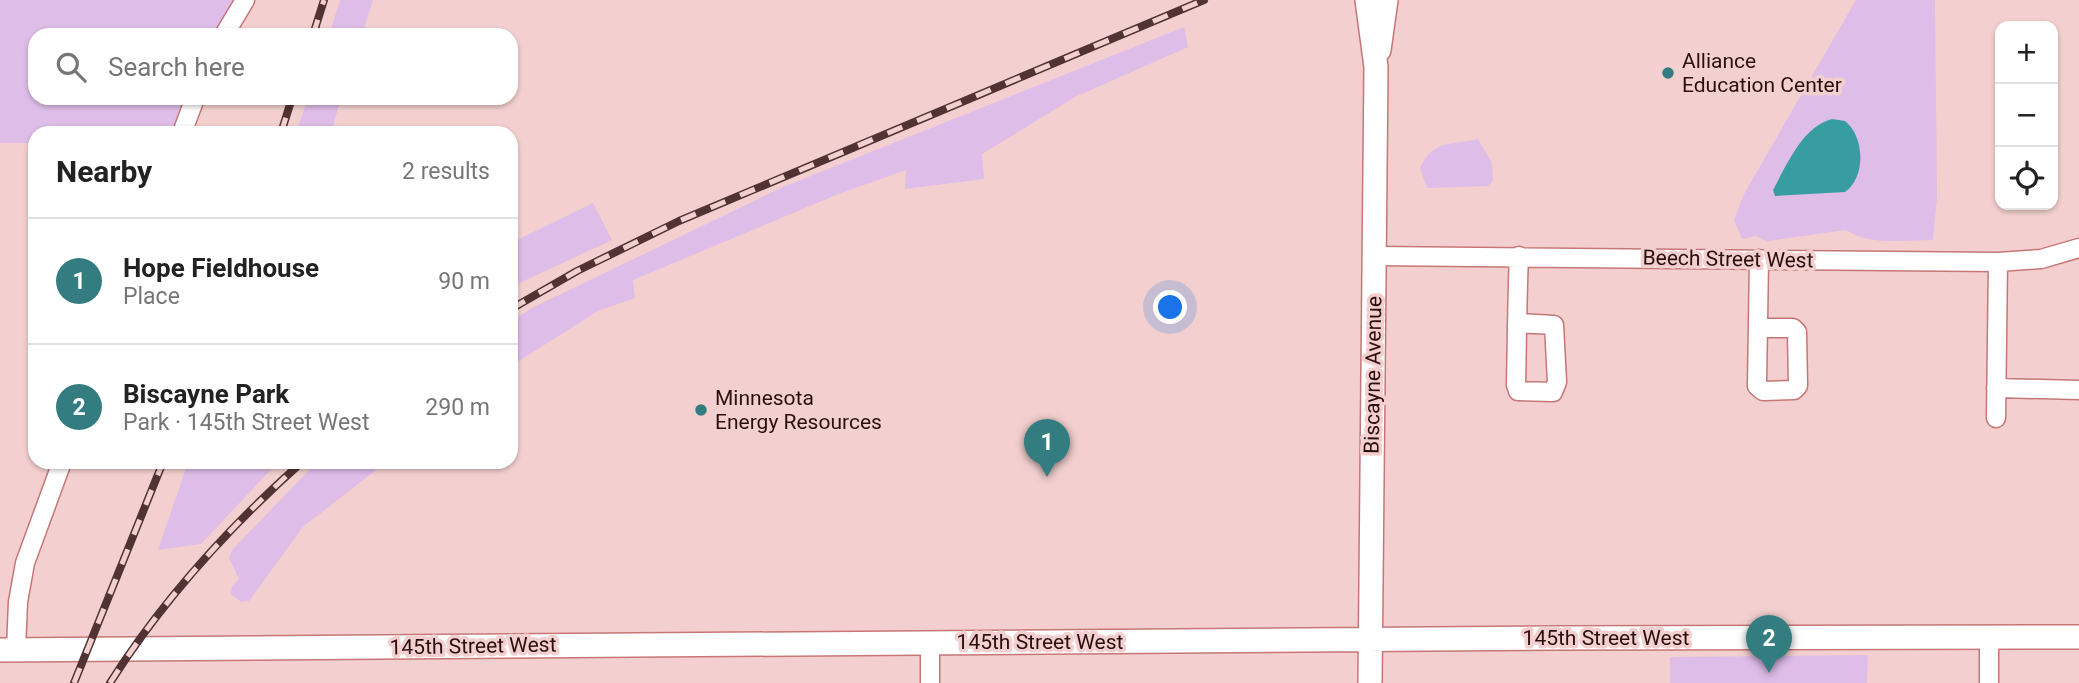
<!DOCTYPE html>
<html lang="en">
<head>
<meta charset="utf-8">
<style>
	:root { --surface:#fff; --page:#f2f2f2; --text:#222; --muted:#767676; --line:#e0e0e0; --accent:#337d80 }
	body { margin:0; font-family:Roboto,sans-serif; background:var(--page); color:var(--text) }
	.controls { position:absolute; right:21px; top:21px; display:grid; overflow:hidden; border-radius:14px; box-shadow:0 2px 5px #0004 }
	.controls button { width:63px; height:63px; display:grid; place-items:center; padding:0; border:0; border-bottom:2px solid var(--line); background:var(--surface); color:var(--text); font:35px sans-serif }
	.you { position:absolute; left:1171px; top:308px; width:24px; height:24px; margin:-18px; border:5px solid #fff; border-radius:50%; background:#1a73e8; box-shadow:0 0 0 10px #1a73e833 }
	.badge { display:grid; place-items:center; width:46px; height:46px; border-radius:50%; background:var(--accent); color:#fff; font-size:23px; font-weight:700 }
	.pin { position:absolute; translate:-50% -58px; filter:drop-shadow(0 2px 4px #0008) }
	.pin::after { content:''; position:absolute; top:37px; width:24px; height:21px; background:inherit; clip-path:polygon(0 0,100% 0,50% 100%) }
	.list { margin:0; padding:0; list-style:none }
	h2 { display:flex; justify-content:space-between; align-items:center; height:91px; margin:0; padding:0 28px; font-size:30px }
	h2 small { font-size:23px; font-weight:400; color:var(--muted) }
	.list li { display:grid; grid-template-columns:46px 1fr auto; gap:21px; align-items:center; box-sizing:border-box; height:126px; padding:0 28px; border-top:2px solid var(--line) }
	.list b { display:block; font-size:26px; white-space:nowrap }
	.list p { margin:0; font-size:23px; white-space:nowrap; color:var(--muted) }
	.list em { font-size:23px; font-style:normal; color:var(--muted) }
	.icon { flex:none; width:38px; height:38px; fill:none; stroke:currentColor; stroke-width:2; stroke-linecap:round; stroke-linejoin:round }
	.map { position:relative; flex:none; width:2079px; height:683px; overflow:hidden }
	.search { position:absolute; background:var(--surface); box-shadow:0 2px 5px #0004; left:28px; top:28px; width:490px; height:77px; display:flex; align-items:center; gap:18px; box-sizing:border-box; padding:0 24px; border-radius:21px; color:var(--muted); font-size:26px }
	.panel { position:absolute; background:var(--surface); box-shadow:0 2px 5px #0004; left:28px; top:126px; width:490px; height:343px; border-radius:21px }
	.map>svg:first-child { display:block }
	.green { fill:#debde8 }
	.water { fill:#379da1 }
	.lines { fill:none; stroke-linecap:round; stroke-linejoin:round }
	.minor-casing { stroke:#c67677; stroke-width:21 }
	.tertiary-casing { stroke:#c67677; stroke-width:26 }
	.minor { stroke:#fff; stroke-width:18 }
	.tertiary { stroke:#fff; stroke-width:23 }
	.rail-casing { stroke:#523334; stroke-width:8 }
	.rail { stroke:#f3d0cf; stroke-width:5; stroke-dasharray:16; stroke-linecap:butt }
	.poi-dot { fill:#337d80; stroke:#f3d0cf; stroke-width:2.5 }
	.labels { text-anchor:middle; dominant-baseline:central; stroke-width:7; stroke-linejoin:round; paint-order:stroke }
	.poi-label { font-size:21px; fill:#2c0e0f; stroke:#f3d0cf; text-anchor:start }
	.street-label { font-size:21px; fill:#2c0e0f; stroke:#f3d0cf }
</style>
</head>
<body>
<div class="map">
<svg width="2079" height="683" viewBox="0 0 2079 683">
	<rect width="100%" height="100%" fill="#f3d0cf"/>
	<path class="green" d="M0,0H245L223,35H35V98H193L182,133H35V143H0Z
		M340,0H373L362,35H329Z
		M1856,0H1935L1937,197L1933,240C1906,240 1869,246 1846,230L1767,241L1756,236L1742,239L1734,220L1744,194Z
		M1184,27L1188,47L1075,97L982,154L984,179L905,189L906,170L841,193L633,280L635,298L598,311L511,366V321L534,307L783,187Z
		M308,98H341L331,133H296Z
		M1478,139L1492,163L1493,180L1488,186L1427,188L1420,168C1433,139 1453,145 1478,139Z
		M593,203L612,240L511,287V243Z
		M188,462H278L201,544L158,550Z
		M317,462H386L303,527L249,601L241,602L231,594L232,586L239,579L229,558L232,550Z
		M1868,655L1867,683H1670V657Z"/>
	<path class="water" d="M1832,119L1845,121C1865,137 1866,177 1845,192L1775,196L1773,190C1786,166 1803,126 1832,119Z"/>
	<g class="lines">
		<g class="minor-casing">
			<path id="minor" d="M224,35L245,0
				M182,133L195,98
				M1375,256L1998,262L2041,259L2079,248
				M1517,323L1554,325L1557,382L1553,392L1518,391L1516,385C1517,342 1517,299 1519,256
				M1758,328H1793L1797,332L1798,386L1794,390L1763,391L1757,386L1759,259
				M1996,388L2079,390
				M1996,418L1998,262
				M16,650L18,602L25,563L62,462
				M930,683V642
				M1989,683V637"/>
		</g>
		<g class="tertiary-casing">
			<path id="tertiary" d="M1367,0L1376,67L1370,683
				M1379,50L1386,0
				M0,650L1557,638L2079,637"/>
		</g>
		<use href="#minor" class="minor"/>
		<use href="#tertiary" class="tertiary"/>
		<g class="rail-casing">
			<path id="rail" d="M313,35L324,0
				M281,133L292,98
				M511,309L577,271L679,221L1204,0
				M74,683L163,462
				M110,683C162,601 229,527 302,462"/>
		</g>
		<use href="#rail" class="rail"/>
	</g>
	<g class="poi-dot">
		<circle cx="1668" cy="73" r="7"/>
		<circle cx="701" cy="410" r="7"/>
	</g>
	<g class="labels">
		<g class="poi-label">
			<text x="1682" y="61">Alliance<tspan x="1682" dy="24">Education Center</tspan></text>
			<text x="715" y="398">Minnesota<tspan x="715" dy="24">Energy Resources</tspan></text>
		</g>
		<g class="street-label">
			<text transform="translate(1728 259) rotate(1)">Beech Street West</text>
			<text transform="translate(1373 375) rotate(-89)">Biscayne Avenue</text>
			<text x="1606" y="638">145th Street West</text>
			<text x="1040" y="642">145th Street West</text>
			<text transform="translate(473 646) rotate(-1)">145th Street West</text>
		</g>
	</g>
</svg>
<div class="controls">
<button>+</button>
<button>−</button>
<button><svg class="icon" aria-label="locate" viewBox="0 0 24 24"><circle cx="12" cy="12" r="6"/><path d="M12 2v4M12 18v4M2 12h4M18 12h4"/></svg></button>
</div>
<div class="you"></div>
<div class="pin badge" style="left:1047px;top:477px">1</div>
<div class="pin badge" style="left:1769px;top:673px">2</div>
<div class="search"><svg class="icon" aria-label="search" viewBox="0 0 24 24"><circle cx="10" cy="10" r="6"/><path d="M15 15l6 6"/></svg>Search here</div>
<section class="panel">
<h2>Nearby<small>2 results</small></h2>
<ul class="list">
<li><span class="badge">1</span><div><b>Hope Fieldhouse</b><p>Place</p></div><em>90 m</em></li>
<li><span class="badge">2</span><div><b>Biscayne Park</b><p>Park · 145th Street West</p></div><em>290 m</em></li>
</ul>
</section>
</div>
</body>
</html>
